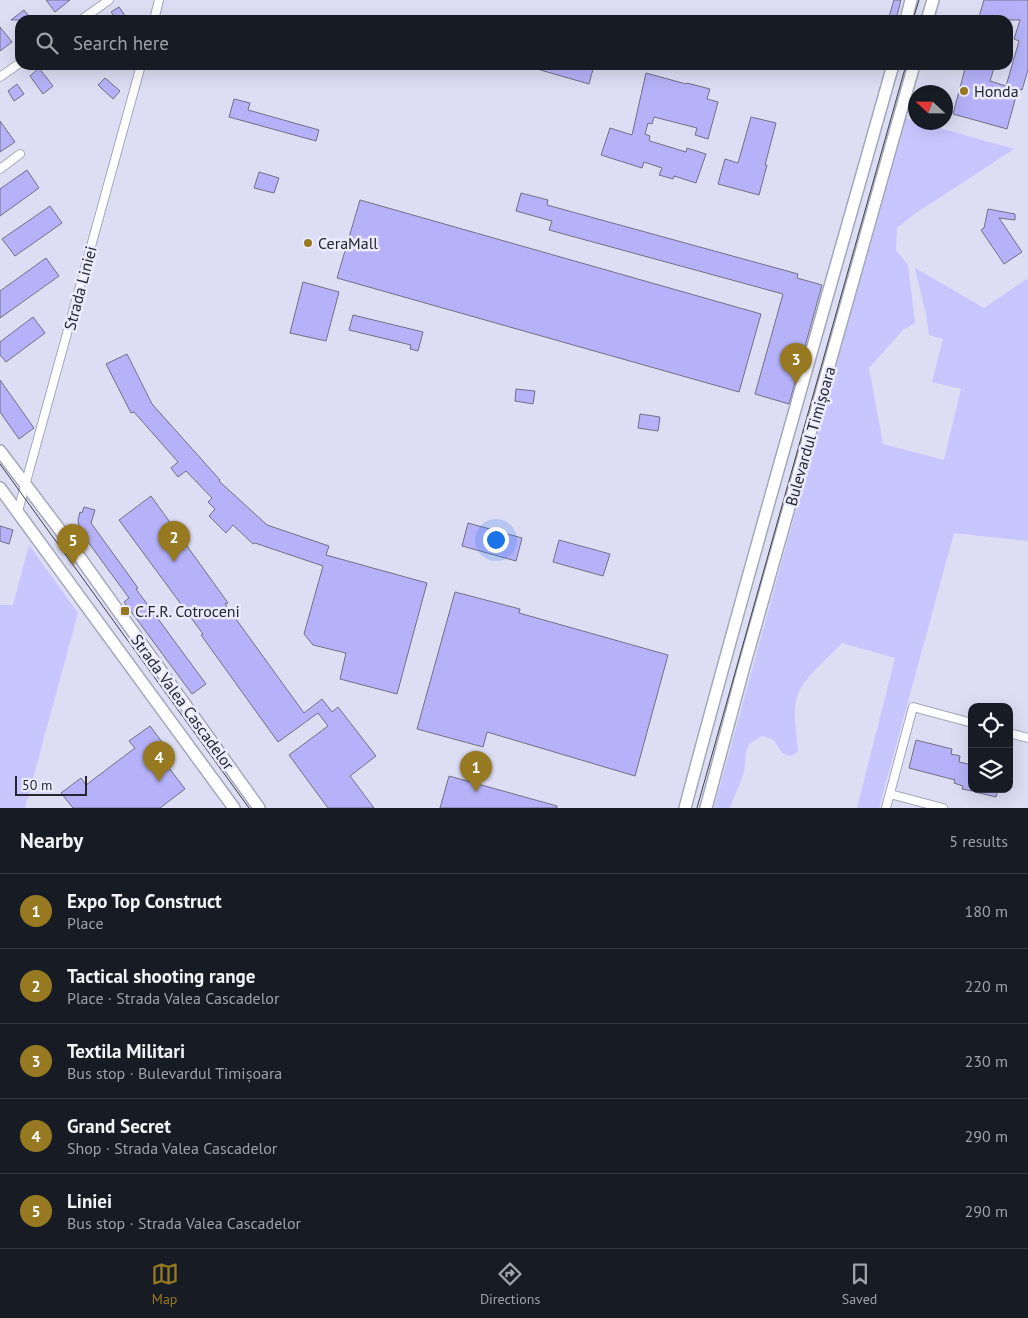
<!DOCTYPE html>
<html lang="en">
<head>
<meta charset="utf-8">
<style>
	:root { --surface:#171b24; --page:#20242c; --text:#f1f3f6; --muted:#9ea1a6; --line:#363941; --accent:#977921 }
	body { margin:0; font-family:"PT Sans",sans-serif; background:var(--page); color:var(--text) }
	.controls { position:absolute; right:15px; bottom:15px; display:grid; overflow:hidden; border-radius:10px; box-shadow:0 5px 20px #0002 }
	.controls button { width:45px; height:45px; display:grid; place-items:center; padding:0; border:0; border-bottom:1px solid var(--line); background:var(--surface); color:var(--text); font:25px sans-serif }
	.compass { position:absolute; left:908px; top:85px; width:45px; height:45px; border-radius:50%; background:var(--surface); box-shadow:0 5px 20px #0002; rotate:292deg }
	.scale { position:absolute; left:15px; bottom:12px; width:72px; box-sizing:border-box; padding-left:5px; border:2px solid #26262f; border-top:0; font-size:14px; line-height:18px; white-space:nowrap; color:#26262f; -webkit-text-stroke:4px #ebebfe; paint-order:stroke }
	.you { position:absolute; left:495px; top:539px; width:18px; height:18px; margin:-12px; border:4px solid #fff; border-radius:50%; background:#1a73e8; box-shadow:0 0 0 8px #1a73e833 }
	.badge { display:grid; place-items:center; width:32px; height:32px; border-radius:50%; background:var(--accent); color:#fff; font-size:16px; font-weight:700 }
	.pin { position:absolute; translate:-50% -41px; filter:drop-shadow(0 1px 2px #0008) }
	.pin::after { content:''; position:absolute; top:26px; width:18px; height:15px; background:inherit; clip-path:polygon(0 0,100% 0,50% 100%) }
	.list { margin:0; padding:0; list-style:none }
	h2 { display:flex; justify-content:space-between; align-items:center; height:65px; margin:0; padding:0 20px; font-size:21px }
	h2 small { font-size:16px; font-weight:400; color:var(--muted) }
	.list li { display:grid; grid-template-columns:32px 1fr auto; gap:15px; align-items:center; box-sizing:border-box; height:75px; padding:0 20px; border-top:1px solid var(--line) }
	.list b { display:block; font-size:19px; white-space:nowrap }
	.list p { margin:0; font-size:16px; white-space:nowrap; color:var(--muted) }
	.list em { font-size:16px; font-style:normal; color:var(--muted) }
	.icon { flex:none; width:28px; height:28px; fill:none; stroke:currentColor; stroke-width:2; stroke-linecap:round; stroke-linejoin:round }
	.map { position:relative; flex:none; width:1028px; height:808px; overflow:hidden }
	.search { position:absolute; background:var(--surface); box-shadow:0 5px 20px #0002; left:15px; right:15px; top:15px; height:55px; display:flex; align-items:center; gap:12px; box-sizing:border-box; padding:0 18px; border-radius:15px; color:var(--muted); font-size:19px }
	.sheet { height:440px; background:var(--surface) }
	nav { display:flex; justify-content:space-around; align-items:center; box-sizing:border-box; height:70px; border-top:1px solid var(--line); background:var(--surface); font-size:14px; color:var(--muted) }
	nav a { display:grid; justify-items:center; gap:2px }
	nav .on { color:var(--accent) }
	.map>svg:first-child { display:block }
	.green { fill:#c7c6fe }
	.building { fill:#b5b2f9; stroke:#707084 }
	.lines { fill:none; stroke-linecap:round; stroke-linejoin:round }
	.street-casing { stroke:#a6a6bc; stroke-width:10 }
	.secondary-casing { stroke:#a6a6bc; stroke-width:14 }
	.street { stroke:#fff; stroke-width:8 }
	.secondary { stroke:#fff; stroke-width:11 }
	.tram { stroke:#41414c; stroke-width:1 }
	.poi-dot { fill:#977921; stroke:#ebebfe; stroke-width:2 }
	.labels { text-anchor:middle; dominant-baseline:central; stroke-width:5; stroke-linejoin:round; paint-order:stroke }
	.poi-label { font-size:16px; fill:#26262f; stroke:#ebebfe; text-anchor:start }
	.street-label { font-size:16px; fill:#26262f; stroke:#ebebfe }
</style>
</head>
<body>
<div class="map">
<svg width="1028" height="808" viewBox="0 0 1028 808">
	<rect width="100%" height="100%" fill="#ddddf4"/>
	<path class="green" d="M904,118L1014,149L913,215L897,228L896,250L908,265L915,323L903,330L869,368L883,444L944,460L961,389L932,382L943,339L929,335L926,314L915,268L984,308L1028,278V541L954,533L879,808H857L895,658L842,643C829,657 802,679 797,697C792,714 797,735 798,752L790,756L782,753L774,740L762,736C740,747 748,752 744,771C741,784 734,796 730,808H714Z
		M29,545L78,613L25,808H0V605H13Z"/>
	<path class="building" d="M46,0H70L55,12Z
		M894,0H901L896,20H888Z
		M984,0H1028V70L1022,90L1018,89L1007,129L953,114L966,65H985L994,68L990,81L1006,86L1019,41L1014,39L1020,20H978Z
		M119,7L128,20H117L111,12Z
		M24,10L32,20H11Z
		M0,27L12,42L0,51Z
		M531,65H579L593,69L589,84L530,67Z
		M39,68L53,86L43,94L30,76Z
		M646,73L686,84L687,83L710,89L707,99L718,102L708,139L695,135L697,128L654,117L652,124L648,123L645,134L650,136L649,140L650,141L686,152L687,148L706,154L696,183L674,176L673,179L659,175L662,168L644,162L642,168L601,155L610,128L632,135Z
		M105,78L120,91L113,99L98,85Z
		M17,84L24,94L14,101L8,91Z
		M234,99L250,103L248,110L319,130L316,141L229,117Z
		M751,117L776,123L765,165H767L759,195L718,184L725,159L738,163Z
		M0,121L15,142L0,152Z
		M27,170L39,188L0,216V189Z
		M259,172L279,178L274,193L254,188Z
		M521,193L548,200L547,205L798,274L797,278L822,285L789,404L755,394L783,294L549,230L552,221L516,211Z
		M360,200L761,314L739,392L337,278Z
		M50,206L62,223L15,256L2,239Z
		M988,209L1015,214V220L999,218L1022,252L1004,264L981,230L984,228Z
		M46,258L59,276L0,318V291Z
		M303,282L339,292L326,341L290,333Z
		M353,315L423,332L418,351L410,349L411,345L349,330Z
		M33,317L45,333L6,362L0,355V342Z
		M127,354L152,404L220,480L219,481L267,525L329,546L326,555L427,583L397,694L340,679L346,653L313,645L304,634L323,566L255,543L253,544L233,525L226,533L209,516L215,509L208,502L212,498L186,471L178,477L171,468L178,462L134,412L131,413L106,364Z
		M0,380L34,428L19,439L0,412Z
		M516,389L535,391L533,404L515,401Z
		M640,414L660,417L658,431L638,428Z
		M151,496L228,603L225,604L304,713L322,699L332,712L338,707L376,756L350,776L374,808H328L289,755L328,726L318,713L278,742L201,635L203,634L119,520Z
		M84,507L95,510L91,523L138,588L136,589L206,684L192,694L124,602L129,598L80,531L78,520L80,512L82,513Z
		M468,523L522,538L516,561L462,546Z
		M0,526L13,530L9,544L0,541Z
		M559,540L610,554L603,576L553,562Z
		M455,592L520,609L519,613L668,655L635,776L487,732L483,747L417,729Z
		M150,726L171,754L163,760L185,789L160,808H73L61,793L81,778L86,785L135,748L129,741Z
		M916,740L952,749L951,754L960,756L959,762L972,765V791L962,789L963,786L954,783L955,780L909,768Z
		M449,776L557,806V808H440Z
		M975,789H998L996,797L975,792Z"/>
	<g class="lines">
		<g class="street-casing">
			<path id="street" d="M81,20L109,0
				M154,20L159,0
				M0,77L20,63
				M0,169L20,154
				M18,511L141,65
				M1009,733L1028,738
				M890,794L943,808
				M886,808L913,707L972,723"/>
		</g>
		<g class="secondary-casing">
			<path id="secondary" d="M906,20L911,0
				M927,20L933,0
				M0,451L66,538L259,808
				M0,488L234,808
				M685,808C751,559 823,313 893,65
				M706,808L743,670L914,65"/>
		</g>
		<use href="#street" class="street"/>
		<use href="#secondary" class="secondary"/>
		<path class="tram" d="M913,20L919,0
			M0,464L249,808
			M697,808L906,65"/>
	</g>
	<g class="poi-dot">
		<circle cx="964" cy="91" r="5"/>
		<circle cx="308" cy="243" r="5"/>
		<rect x="120" y="606" width="10" height="10" rx="2.5"/>
	</g>
	<g class="labels">
		<g class="poi-label">
			<text x="974" y="91">Honda</text>
			<text x="318" y="243">CeraMall</text>
			<text x="135" y="611">C.F.R. Cotroceni</text>
		</g>
		<g class="street-label">
			<text transform="translate(80 288) rotate(-75)">Strada Liniei</text>
			<text transform="translate(810 436) rotate(-74)">Bulevardul Timișoara</text>
			<text transform="translate(183 702) rotate(54)">Strada Valea Cascadelor</text>
		</g>
	</g>
</svg>
<div class="controls">
<button><svg class="icon" aria-label="locate" viewBox="0 0 24 24"><circle cx="12" cy="12" r="6"/><path d="M12 2v4M12 18v4M2 12h4M18 12h4"/></svg></button>
<button><svg class="icon" aria-label="layers" viewBox="0 0 24 24"><path d="M12 4l9 5-9 5-9-5zM3 14l9 5 9-5"/></svg></button>
</div>
<svg class="compass" viewBox="-18 -18 36 36"><path d="M0-13l5 13h-10z" fill="#e53935"/><path d="M0 13l5-13h-10z" fill="#9ea1a6"/></svg>
<div class="scale">50 m</div>
<div class="you"></div>
<div class="pin badge" style="left:476px;top:792px">1</div>
<div class="pin badge" style="left:174px;top:562px">2</div>
<div class="pin badge" style="left:796px;top:384px">3</div>
<div class="pin badge" style="left:159px;top:782px">4</div>
<div class="pin badge" style="left:73px;top:565px">5</div>
<div class="search"><svg class="icon" aria-label="search" viewBox="0 0 24 24"><circle cx="10" cy="10" r="6"/><path d="M15 15l6 6"/></svg>Search here</div>
</div>
<section class="sheet">
<h2>Nearby<small>5 results</small></h2>
<ul class="list">
<li><span class="badge">1</span><div><b>Expo Top Construct</b><p>Place</p></div><em>180 m</em></li>
<li><span class="badge">2</span><div><b>Tactical shooting range</b><p>Place · Strada Valea Cascadelor</p></div><em>220 m</em></li>
<li><span class="badge">3</span><div><b>Textila Militari</b><p>Bus stop · Bulevardul Timișoara</p></div><em>230 m</em></li>
<li><span class="badge">4</span><div><b>Grand Secret</b><p>Shop · Strada Valea Cascadelor</p></div><em>290 m</em></li>
<li><span class="badge">5</span><div><b>Liniei</b><p>Bus stop · Strada Valea Cascadelor</p></div><em>290 m</em></li>
</ul>
</section>
<nav>
<a class="on"><svg class="icon" aria-label="map" viewBox="0 0 24 24"><path d="M3 6l6-2 6 2 6-2v14l-6 2-6-2-6 2zM9 4v14M15 6v14"/></svg>Map</a>
<a><svg class="icon" aria-label="directions" viewBox="0 0 24 24"><path d="M12 3l9 9-9 9-9-9zM9 14v-3h6M13 9l2 2-2 2"/></svg>Directions</a>
<a><svg class="icon" aria-label="saved" viewBox="0 0 24 24"><path d="M7 4h10v16l-5-4-5 4z"/></svg>Saved</a>
</nav>
</body>
</html>
